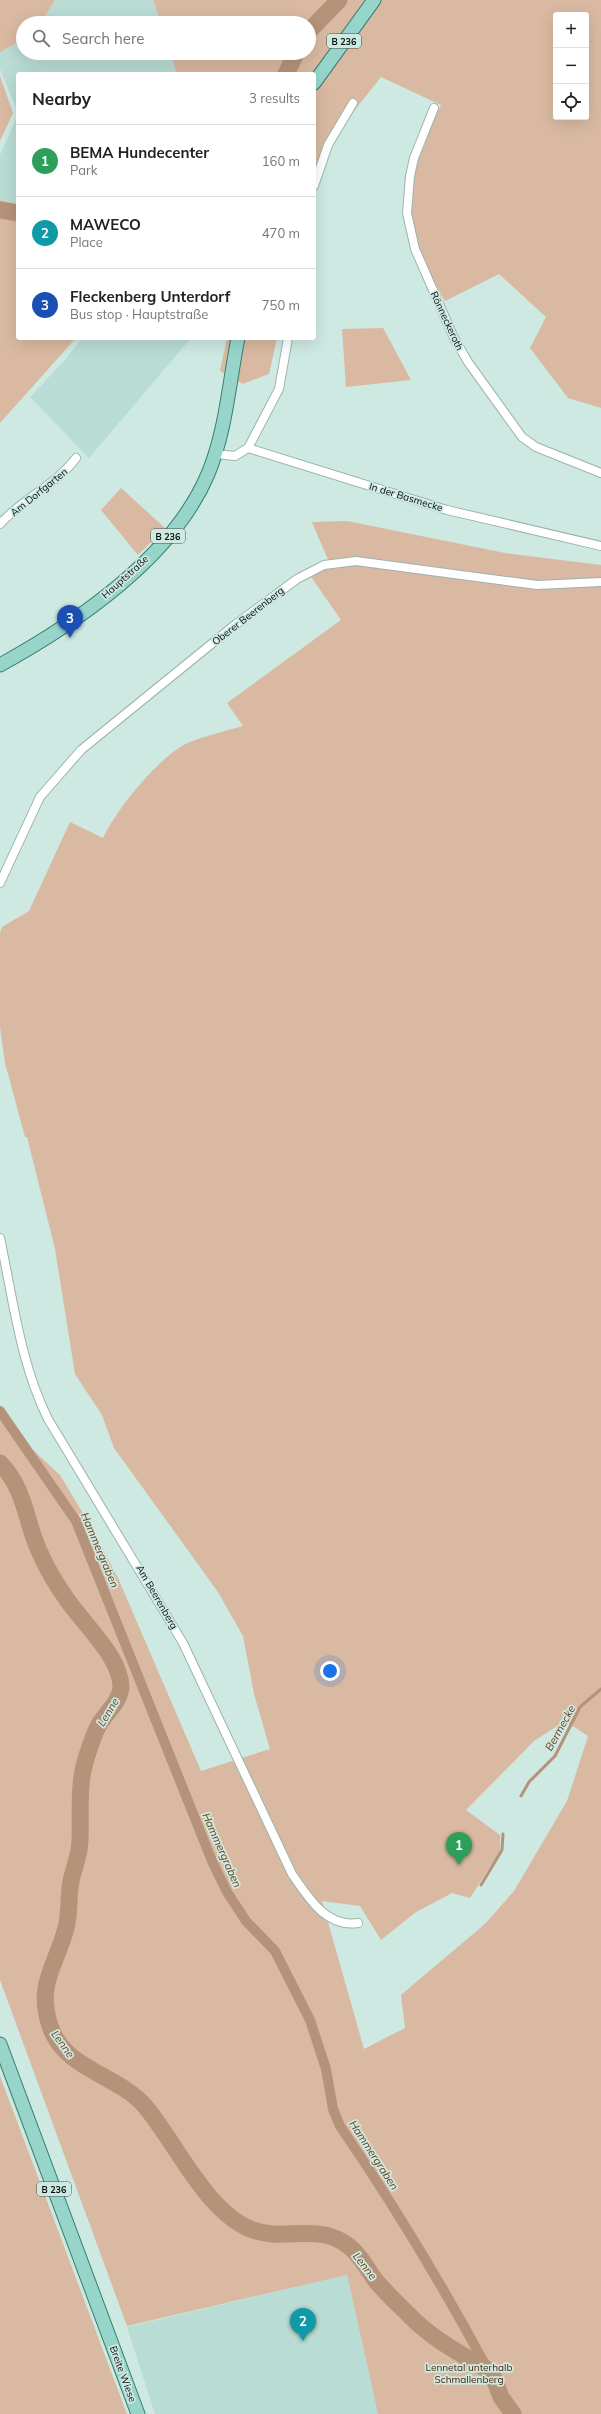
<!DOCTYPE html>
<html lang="en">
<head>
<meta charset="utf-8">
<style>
	:root { --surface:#fff; --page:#f2f2f2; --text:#222; --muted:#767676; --line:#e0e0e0; --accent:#a96832 }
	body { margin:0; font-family:Mulish,sans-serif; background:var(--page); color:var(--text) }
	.controls { position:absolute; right:12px; top:12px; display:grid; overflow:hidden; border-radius:4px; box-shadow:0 4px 16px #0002 }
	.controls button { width:36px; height:36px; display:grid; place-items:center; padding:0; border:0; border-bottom:1px solid var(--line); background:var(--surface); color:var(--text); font:20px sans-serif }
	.you { position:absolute; left:330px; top:1671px; width:14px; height:14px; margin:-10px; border:3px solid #fff; border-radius:50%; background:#1a73e8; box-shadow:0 0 0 6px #1a73e833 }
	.badge { display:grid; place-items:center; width:26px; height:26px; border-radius:50%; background:var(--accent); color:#fff; font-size:13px; font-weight:700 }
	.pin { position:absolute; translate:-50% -33px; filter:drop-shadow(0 1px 2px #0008) }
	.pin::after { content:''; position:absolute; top:21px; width:14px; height:12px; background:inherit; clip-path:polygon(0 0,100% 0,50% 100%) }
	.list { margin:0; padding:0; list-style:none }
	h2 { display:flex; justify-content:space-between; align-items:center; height:52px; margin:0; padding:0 16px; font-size:17px }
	h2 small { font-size:13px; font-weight:400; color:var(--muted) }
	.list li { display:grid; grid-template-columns:26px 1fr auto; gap:12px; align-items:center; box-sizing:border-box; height:72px; padding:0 16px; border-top:1px solid var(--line) }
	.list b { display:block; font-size:15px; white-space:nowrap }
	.list p { margin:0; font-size:13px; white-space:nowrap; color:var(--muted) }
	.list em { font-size:13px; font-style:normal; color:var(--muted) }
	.icon { flex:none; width:22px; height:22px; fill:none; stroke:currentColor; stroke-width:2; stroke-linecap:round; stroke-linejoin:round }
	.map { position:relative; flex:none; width:601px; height:2414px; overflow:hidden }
	.search { position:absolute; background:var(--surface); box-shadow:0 4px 16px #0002; left:16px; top:16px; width:300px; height:44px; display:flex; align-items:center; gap:10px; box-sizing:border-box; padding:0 14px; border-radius:22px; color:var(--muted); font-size:15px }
	.panel { position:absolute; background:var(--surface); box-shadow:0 4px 16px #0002; left:16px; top:72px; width:300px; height:268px; border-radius:4px }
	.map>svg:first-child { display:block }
	.built { fill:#b9dcd4 }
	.green { fill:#d9b9a1; fill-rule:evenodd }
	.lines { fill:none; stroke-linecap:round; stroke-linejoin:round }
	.stream { stroke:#b5937a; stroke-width:3 }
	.canal { stroke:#b5937a; stroke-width:10 }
	.river { stroke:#b5937a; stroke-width:17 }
	.street-casing { stroke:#9bb4ae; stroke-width:10 }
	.primary-casing { stroke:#377e71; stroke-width:15 }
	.street { stroke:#fff; stroke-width:8 }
	.primary { stroke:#97d5ca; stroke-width:13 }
	.labels { text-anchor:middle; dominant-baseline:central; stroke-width:3.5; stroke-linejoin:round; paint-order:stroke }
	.shield { fill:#cee8e2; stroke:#42504d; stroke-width:1 }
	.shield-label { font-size:9px; font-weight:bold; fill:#060f0d }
	.street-label { font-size:10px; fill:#060f0d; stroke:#cee8e2 }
	.park-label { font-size:10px; fill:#462404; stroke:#cee8e2 }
	.water-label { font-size:11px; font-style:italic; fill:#6c3e16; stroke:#cee8e2 }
</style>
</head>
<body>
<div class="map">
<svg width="601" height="2414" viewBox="0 0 601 2414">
	<rect width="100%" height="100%" fill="#cee8e2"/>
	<path class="built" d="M55,0H153L161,23H41Z
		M23,40V53H170L177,74H18V113L0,69V52Z
		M18,114V205L0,200V155Z
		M82,338H191L89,458L30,397L66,359Z
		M347,2275L378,2414H155L127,2327Z"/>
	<path class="green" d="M0,0H55L41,23H23V40L0,52Z
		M153,0H601V408L568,398L530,348L546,317L499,274L445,301C413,244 396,208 422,143C427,130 436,118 441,105L381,77C355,110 325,144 314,185V74H177L170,53H309V23H161ZM556,15H586V117H556Z
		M0,76L13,113L0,141Z
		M0,200L18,205V338H76L0,423Z
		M383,328L411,380L346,387L342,329Z
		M227,338H277L269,374L243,384L220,371Z
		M121,488L165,528L138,555L101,510Z
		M347,521L505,553L601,565V2414H378L347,2275L127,2326L0,1980V1411L19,1437L60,1475L90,1525L118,1578L201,1771L270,1749L254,1694L243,1636L218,1592L114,1448L102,1415L75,1374L55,1249L27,1137H25L5,1063L0,1027V933L2,927L29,911L70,822L103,838C117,809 154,763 182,746C196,738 226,731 243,726L227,703L341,620L309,574L329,562L312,522ZM565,1721L588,1736L567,1801L514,1891L486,1923L401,1995L405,2028L364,2049L322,1901L360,1906L381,1940L416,1912L452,1893L470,1898L500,1851V1835L466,1810L534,1741Z
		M0,2076L127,2414H0Z"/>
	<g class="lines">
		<path class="stream" d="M521,1796L529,1782L555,1756L580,1707L601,1689
			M481,1885L502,1850L503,1834"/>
		<path class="canal" d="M0,1411L76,1521L212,1861L227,1892L246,1921L275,1951L310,2020L326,2069L333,2109L340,2126C394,2205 443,2286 488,2370"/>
		<path class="river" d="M309,31L339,0
			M286,74L296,53
			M0,210L18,213
			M0,1463C27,1491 25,1523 41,1555C48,1571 58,1587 68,1601C84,1624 121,1658 121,1687C120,1701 107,1712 100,1723C93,1735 89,1749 85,1762C78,1787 81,1814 80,1840C80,1854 74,1867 71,1881C68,1896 70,1913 66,1928C56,1966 36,1984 50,2026C64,2069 116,2074 144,2105C176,2142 206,2213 253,2230C281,2241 313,2225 341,2241C358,2250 365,2266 376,2281C386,2293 398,2304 409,2315C432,2339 460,2353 488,2370L493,2376L501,2397L513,2414"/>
		<g class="street-casing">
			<path id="street" d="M434,108L414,158L410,176L407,213L415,249L454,338L468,362L522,437L536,447L601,473
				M314,186L328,145L353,103
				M248,448L447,510L601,546
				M215,454L235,456L248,448L279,389L288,338
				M0,524C22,499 56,485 76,458
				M0,883L40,797L81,750L236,624L297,579L324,565L356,561L537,585L601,582
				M0,1238C13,1298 20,1363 48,1419L183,1643L292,1874C308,1897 326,1928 358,1923"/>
		</g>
		<g class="primary-casing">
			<path id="primary" d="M314,83L374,0
				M0,665C76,623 173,557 208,474C226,431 229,383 238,338
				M0,2044L138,2414"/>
		</g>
		<use href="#street" class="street"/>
		<use href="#primary" class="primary"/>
	</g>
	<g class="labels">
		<g class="shield">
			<rect x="327" y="34" width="34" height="14" rx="3"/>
			<rect x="151" y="529" width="34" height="14" rx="3"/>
			<rect x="37" y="2182" width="34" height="14" rx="3"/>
		</g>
		<g class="shield-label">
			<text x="344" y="41">B 236</text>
			<text x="168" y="536">B 236</text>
			<text x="54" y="2189">B 236</text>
		</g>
		<g class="street-label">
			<text transform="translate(447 321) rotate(65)">Rönneckeroth</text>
			<text transform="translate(39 492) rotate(-39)">Am Dorfgarten</text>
			<text transform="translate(406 497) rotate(17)">In der Basmecke</text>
			<text transform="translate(125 577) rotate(-42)">Hauptstraße</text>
			<text transform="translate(248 616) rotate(-38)">Oberer Beerenberg</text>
			<text transform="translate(157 1597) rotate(60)">Am Beerenberg</text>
			<text transform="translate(123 2374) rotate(70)">Breite Wiese</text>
		</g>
		<g class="park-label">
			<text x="469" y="2367">Lennetal unterhalb<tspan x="469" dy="12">Schmallenberg</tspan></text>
		</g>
		<g class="water-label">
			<text transform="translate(100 1550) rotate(67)">Hammergraben</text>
			<text transform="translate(108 1712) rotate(-59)">Lenne</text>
			<text transform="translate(560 1728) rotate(-61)">Bermecke</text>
			<text transform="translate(222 1850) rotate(66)">Hammergraben</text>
			<text transform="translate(63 2044) rotate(54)">Lenne</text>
			<text transform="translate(374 2155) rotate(57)">Hammergraben</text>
			<text transform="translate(365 2266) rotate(52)">Lenne</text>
		</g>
	</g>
</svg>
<div class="controls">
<button>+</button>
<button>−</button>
<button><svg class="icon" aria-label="locate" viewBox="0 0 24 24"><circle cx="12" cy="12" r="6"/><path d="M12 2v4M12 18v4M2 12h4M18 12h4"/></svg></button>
</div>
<div class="you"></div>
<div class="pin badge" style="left:459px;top:1865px;background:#2e9e5b">1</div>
<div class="pin badge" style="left:303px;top:2341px;background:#0f9aa8">2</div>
<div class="pin badge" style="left:70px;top:638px;background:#1a4fb4">3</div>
<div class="search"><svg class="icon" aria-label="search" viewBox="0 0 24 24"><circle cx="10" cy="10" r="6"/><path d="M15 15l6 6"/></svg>Search here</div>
<section class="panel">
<h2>Nearby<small>3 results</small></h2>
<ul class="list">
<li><span class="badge" style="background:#2e9e5b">1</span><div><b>BEMA Hundecenter</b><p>Park</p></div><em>160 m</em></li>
<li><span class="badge" style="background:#0f9aa8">2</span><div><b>MAWECO</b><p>Place</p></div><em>470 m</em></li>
<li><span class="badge" style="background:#1a4fb4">3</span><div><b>Fleckenberg Unterdorf</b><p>Bus stop · Hauptstraße</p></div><em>750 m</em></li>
</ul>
</section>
</div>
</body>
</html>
